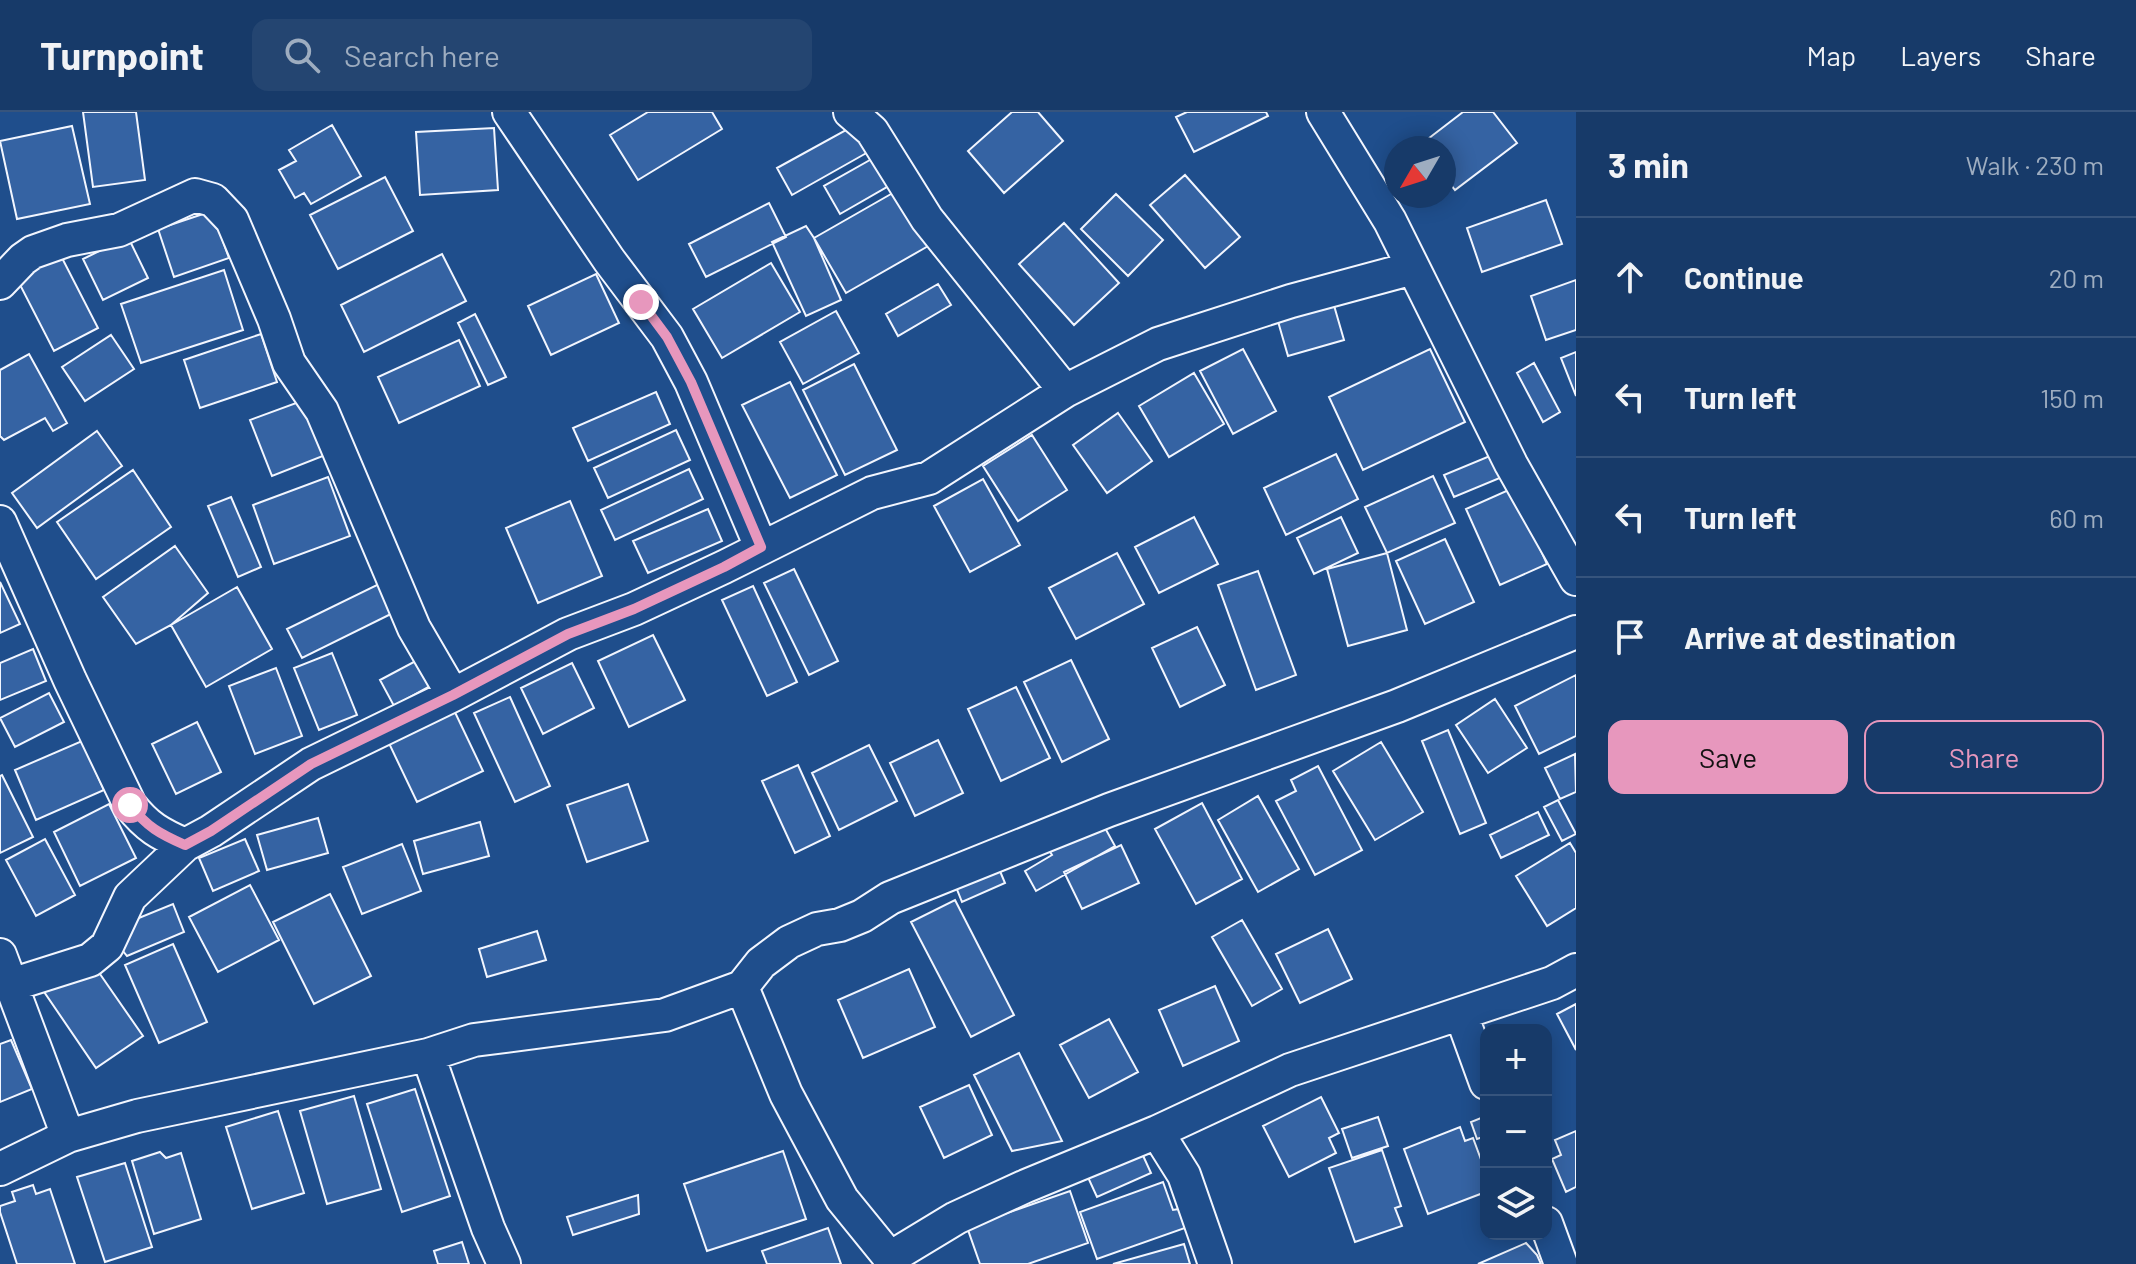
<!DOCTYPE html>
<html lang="en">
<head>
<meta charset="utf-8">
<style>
	:root { --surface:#173a69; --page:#244571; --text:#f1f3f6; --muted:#9eadc0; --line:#36547d; --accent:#e797bd }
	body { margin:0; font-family:Barlow,sans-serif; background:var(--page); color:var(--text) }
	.controls { position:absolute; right:24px; bottom:24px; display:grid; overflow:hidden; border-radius:16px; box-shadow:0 4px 20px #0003 }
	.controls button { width:72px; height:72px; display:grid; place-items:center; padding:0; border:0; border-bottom:2px solid var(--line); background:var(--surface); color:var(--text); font:40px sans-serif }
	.compass { position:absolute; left:1384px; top:24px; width:72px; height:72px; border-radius:50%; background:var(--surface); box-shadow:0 4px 20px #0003; rotate:231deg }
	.stop { position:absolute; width:24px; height:24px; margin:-18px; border:6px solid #e797bd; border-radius:50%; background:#fff }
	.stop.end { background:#e797bd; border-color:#fff; box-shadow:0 2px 8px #0008 }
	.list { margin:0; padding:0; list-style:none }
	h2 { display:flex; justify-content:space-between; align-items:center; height:104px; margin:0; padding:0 32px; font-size:34px }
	h2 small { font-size:26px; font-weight:400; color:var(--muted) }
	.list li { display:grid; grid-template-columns:52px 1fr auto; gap:24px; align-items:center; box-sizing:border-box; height:120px; padding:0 32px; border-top:2px solid var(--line) }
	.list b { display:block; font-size:30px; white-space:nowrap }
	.list em { font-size:26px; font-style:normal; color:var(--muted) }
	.actions { display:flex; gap:16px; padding:24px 32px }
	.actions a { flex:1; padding:18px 0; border:2px solid var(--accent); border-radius:16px; text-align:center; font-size:28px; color:var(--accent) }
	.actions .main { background:var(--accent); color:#111 }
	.icon { flex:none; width:44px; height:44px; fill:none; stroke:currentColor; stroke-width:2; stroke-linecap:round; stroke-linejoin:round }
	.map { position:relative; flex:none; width:1576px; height:1152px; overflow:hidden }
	header { display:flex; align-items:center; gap:48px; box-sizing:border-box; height:112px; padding:0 40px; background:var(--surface); border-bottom:2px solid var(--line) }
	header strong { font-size:38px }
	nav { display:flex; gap:44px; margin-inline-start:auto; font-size:28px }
	.search { width:560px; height:72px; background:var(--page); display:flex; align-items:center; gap:20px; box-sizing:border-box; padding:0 28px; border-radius:16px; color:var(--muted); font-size:30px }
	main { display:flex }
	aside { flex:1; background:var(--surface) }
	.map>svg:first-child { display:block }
	.building { fill:#3563a3; stroke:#f2f6ff; stroke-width:2 }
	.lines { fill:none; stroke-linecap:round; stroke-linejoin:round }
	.minor-casing { stroke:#f2f6ff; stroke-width:36 }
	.minor { stroke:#1f4e8c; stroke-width:32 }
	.route { stroke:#e797bd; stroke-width:10 }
</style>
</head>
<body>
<header>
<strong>Turnpoint</strong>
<div class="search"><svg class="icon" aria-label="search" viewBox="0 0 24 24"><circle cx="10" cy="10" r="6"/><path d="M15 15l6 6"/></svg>Search here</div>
<nav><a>Map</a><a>Layers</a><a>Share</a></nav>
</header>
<main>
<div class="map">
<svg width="1576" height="1152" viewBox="0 0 1576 1152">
	<rect width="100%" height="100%" fill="#1f4e8c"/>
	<path class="building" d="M83,0H136L145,68L93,75Z
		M648,0H712L722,17L638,68L610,23Z
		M1012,0H1038L1063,29L1004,81L968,39Z
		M1187,0H1266L1268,4L1194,40L1176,5Z
		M1463,0H1493L1517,31L1455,78L1444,64V36H1423L1420,33Z
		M332,13L361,64L311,92L304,81L295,86L279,58L296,49L289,38Z
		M855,13L870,39L792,83L777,56Z
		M72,14L90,92L17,107L0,29Z
		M494,16L498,78L420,83L416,20Z
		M877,44L892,72L840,102L824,74Z
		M1185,63L1240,125L1205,156L1150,93Z
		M385,65L413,119L338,157L310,103Z
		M898,78L930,133L846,181L814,126Z
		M1116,82L1163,128L1128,164L1081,117Z
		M1546,88L1562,132L1482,160L1467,116Z
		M769,91L786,125L706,165L689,132Z
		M212,99L229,146L174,165L158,117Z
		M1064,111L1119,171L1074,213L1019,152Z
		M806,114L814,126L841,188L806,204L772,130Z
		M128,125L148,166L103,188L83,147Z
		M60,142L98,216L54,239L16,165Z
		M442,142L466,189L364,240L341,193Z
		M771,151L800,200L722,246L693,197Z
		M224,158L243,218L141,251L121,192Z
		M596,162L619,211L551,243L528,194Z
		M1576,168V218L1546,228L1531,184Z
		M938,172L951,193L898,224L886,202Z
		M1333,190L1344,228L1288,244L1277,206Z
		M836,199L859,241L803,272L780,230Z
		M475,202L506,265L488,273L458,211Z
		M261,222L277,270L200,296L184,248Z
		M111,223L134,257L85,289L62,255Z
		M459,228L480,274L399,311L378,265Z
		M1243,237L1276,299L1233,322L1200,259Z
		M1430,237L1465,310L1363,358L1329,285Z
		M1576,240V284L1561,246Z
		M29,242L67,311L53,319L45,306L4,328L0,324V258Z
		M1534,251L1560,300L1543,310L1517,261Z
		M854,252L897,338L845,363L803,278Z
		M1194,261L1224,312L1169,345L1139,294Z
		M790,270L837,363L790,386L742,293Z
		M656,280L670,312L588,349L573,316Z
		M307,287L328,342L272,364L250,308Z
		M1118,301L1152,349L1107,381L1073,333Z
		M676,318L690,348L608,386L594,356Z
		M97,319L122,354L37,416L12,381Z
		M1032,323L1067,378L1018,409L983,354Z
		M1497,341L1507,363L1454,385L1444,363Z
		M1336,342L1358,387L1286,423L1264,376Z
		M689,357L703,387L615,428L601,398Z
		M133,358L171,415L96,467L57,410Z
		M1433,364L1455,411L1387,441L1365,395Z
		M328,365L350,424L274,452L253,393Z
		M983,367L1020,433L970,460L934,394Z
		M1513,376L1547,452L1500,473L1466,397Z
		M231,385L261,455L238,465L208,394Z
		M570,389L602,464L538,491L506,416Z
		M708,397L722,429L648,461L633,429Z
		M1194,405L1218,452L1159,481L1135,435Z
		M1341,405L1358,441L1314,462L1297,426Z
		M1445,427L1474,490L1425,512L1396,449Z
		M175,434L208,481L171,513L136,532L103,485Z
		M1117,441L1144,492L1076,527L1049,476Z
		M1387,441L1407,518L1348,534L1327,457Z
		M794,457L838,549L809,563L764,471Z
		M1258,459L1296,563L1256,578L1218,473Z
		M0,470L20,512L0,521Z
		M383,470L397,499L302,546L287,517Z
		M753,474L797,570L767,584L722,488Z
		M237,475L272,537L206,575L171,513Z
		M1197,515L1225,573L1180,595L1152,536Z
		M653,523L685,588L629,615L598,549Z
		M440,536L454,561L394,594L380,568Z
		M33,537L46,569L0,588V551Z
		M332,541L357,603L319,618L294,556Z
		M1071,548L1109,627L1062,650L1024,570Z
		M572,551L594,596L543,622L521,576Z
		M276,556L302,624L255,642L229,574Z
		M1576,563V624L1539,642L1515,594Z
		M1016,575L1050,646L1001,669L968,597Z
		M49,581L64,610L15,635L0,606Z
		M510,585L550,674L515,690L474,601Z
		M1495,587L1527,636L1488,661L1456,613Z
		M452,594L483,659L417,690L386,625Z
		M197,610L221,660L176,682L152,632Z
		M1448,618L1486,711L1460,722L1422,629Z
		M938,628L963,681L915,704L890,651Z
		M82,629L104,678L36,708L15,658Z
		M1381,630L1423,700L1375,728L1333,659Z
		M869,633L897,689L839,718L812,661Z
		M1575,642L1576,680L1560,687L1545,656Z
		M798,653L830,724L795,741L762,669Z
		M1318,654L1362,738L1315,763L1276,689L1296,679L1291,668Z
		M2,663L33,725L0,741V664Z
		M628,672L648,729L587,750L567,693Z
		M1258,684L1299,757L1258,780L1218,708Z
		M1558,688L1576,722L1562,729L1544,695Z
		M1202,691L1242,767L1196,792L1155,717Z
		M109,692L136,746L80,774L54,720Z
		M1538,700L1549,723L1501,746L1490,723Z
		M1099,705L1115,734L1036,779L1025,759L1052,743L1047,735Z
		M318,706L328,741L267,758L257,723Z
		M480,710L489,744L423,762L414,729Z
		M45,727L75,783L36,804L6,748Z
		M245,727L259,759L213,779L199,746Z
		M1570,731L1576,741V796L1547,814L1516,764Z
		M402,732L421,779L362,802L343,755Z
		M1121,733L1139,771L1082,797L1064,760Z
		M997,752L1005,771L962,790L954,770Z
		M250,773L279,828L218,860L189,805Z
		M330,782L371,864L314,892L273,810Z
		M955,788L1014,903L971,925L911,810Z
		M173,792L184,820L127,844L107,819Z
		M1242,808L1282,877L1252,894L1212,825Z
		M1328,817L1352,867L1300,891L1276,842Z
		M537,819L546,848L487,865L479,837Z
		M173,832L207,910L159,931L125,853Z
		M84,839L143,924L96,956L38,871Z
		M909,857L935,915L863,946L838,888Z
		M1215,874L1239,929L1183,954L1159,898Z
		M1576,892V938L1557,902Z
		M1109,907L1138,960L1089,986L1060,933Z
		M11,928L32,977L0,990V932Z
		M1019,941L1062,1029L1012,1039L974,963Z
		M969,973L992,1023L944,1046L920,995Z
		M415,977L450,1084L402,1100L367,992Z
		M354,984L381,1077L327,1092L300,999Z
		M1321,985L1339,1021L1329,1026L1336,1041L1289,1065L1263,1014Z
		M278,999L304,1081L252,1097L226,1015Z
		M1486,1004V1024L1477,1027L1471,1010Z
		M1378,1005L1388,1034L1352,1046L1342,1017Z
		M1460,1015L1465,1029L1473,1026L1486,1061L1482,1068L1483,1081L1428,1102L1404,1037Z
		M1576,1019V1075L1566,1080L1552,1047L1561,1043L1555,1028Z
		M1140,1037L1151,1061L1097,1085L1086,1061Z
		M1382,1038L1401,1094L1395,1096L1402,1114L1355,1130L1329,1056Z
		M783,1039L806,1107L707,1139L684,1072Z
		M160,1040L166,1046L181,1041L201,1107L154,1122L132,1049Z
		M125,1051L152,1135L105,1150L77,1065Z
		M1163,1070L1173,1098L1179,1097L1185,1116L1097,1147L1080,1100Z
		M33,1073L36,1082L50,1077L75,1152H17L0,1100V1094L15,1089L12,1080Z
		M1070,1079L1088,1131L1028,1152H980L967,1115Z
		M638,1083L639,1102L573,1123L567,1105Z
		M828,1116L841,1152H767L762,1139Z
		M462,1130L469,1152H438L434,1139Z
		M1526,1131L1537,1143L1541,1152H1478Z
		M1184,1132L1190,1152H1113Z"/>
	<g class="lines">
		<g class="minor-casing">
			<path id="minor" d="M509,0L609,148L667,225L691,270L761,435
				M850,0L872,19L927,107L1065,279
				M1323,0L1390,109L1511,352L1576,467
				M0,171L23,147L33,140L67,128L119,118L195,83L213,88L232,108L274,207L289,251L322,299L414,516L453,583
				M0,410L70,568L130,693C147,715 160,722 185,733
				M0,843L68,1024
				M11,873L90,848L107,834L130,785L185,733L211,719L311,652L453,583L568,522L634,497L724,455L872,381L929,366L1065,279L1158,232L1291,189L1413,156
				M742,875L786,982L842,1087L890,1146L892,1152
				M1461,902L1486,971
				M428,943L488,1116L504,1152
				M1157,1020L1184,1063L1215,1152
				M0,1057L68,1024L137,1004L428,943L474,928L665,903L742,875L761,851L789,830L817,817L840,813L862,804L890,786L1109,698L1397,594L1576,520
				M1546,1111L1561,1152
				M890,1146L956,1106L1026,1074L1157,1020L1290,958L1552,871L1576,858"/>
		</g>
		<use href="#minor" class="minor"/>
	</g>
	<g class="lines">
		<path class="route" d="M130,693C147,715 160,722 185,733L211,719L311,652L453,583L568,522L634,497L724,455L761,435L691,270L667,225L641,190"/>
	</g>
</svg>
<div class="controls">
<button>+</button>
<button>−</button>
<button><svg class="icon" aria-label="layers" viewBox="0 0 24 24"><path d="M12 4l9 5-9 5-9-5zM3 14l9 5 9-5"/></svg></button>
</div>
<svg class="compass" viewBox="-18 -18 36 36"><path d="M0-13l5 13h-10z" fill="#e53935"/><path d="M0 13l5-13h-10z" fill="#9eadc0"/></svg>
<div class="stop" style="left:130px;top:693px"></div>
<div class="stop end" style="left:641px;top:190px"></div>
</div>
<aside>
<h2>3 min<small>Walk · 230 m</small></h2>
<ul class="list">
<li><svg class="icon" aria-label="ahead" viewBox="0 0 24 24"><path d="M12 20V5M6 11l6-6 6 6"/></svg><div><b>Continue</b></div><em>20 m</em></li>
<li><svg class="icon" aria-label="left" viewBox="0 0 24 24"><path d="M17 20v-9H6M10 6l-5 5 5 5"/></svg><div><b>Turn left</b></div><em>150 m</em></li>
<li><svg class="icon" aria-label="left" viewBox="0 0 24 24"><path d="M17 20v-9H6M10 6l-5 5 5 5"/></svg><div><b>Turn left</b></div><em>60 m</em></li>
<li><svg class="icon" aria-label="arrive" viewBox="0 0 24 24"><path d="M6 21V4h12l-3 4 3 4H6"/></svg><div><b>Arrive at destination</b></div></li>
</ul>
<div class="actions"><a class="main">Save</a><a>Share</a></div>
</aside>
</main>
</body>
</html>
